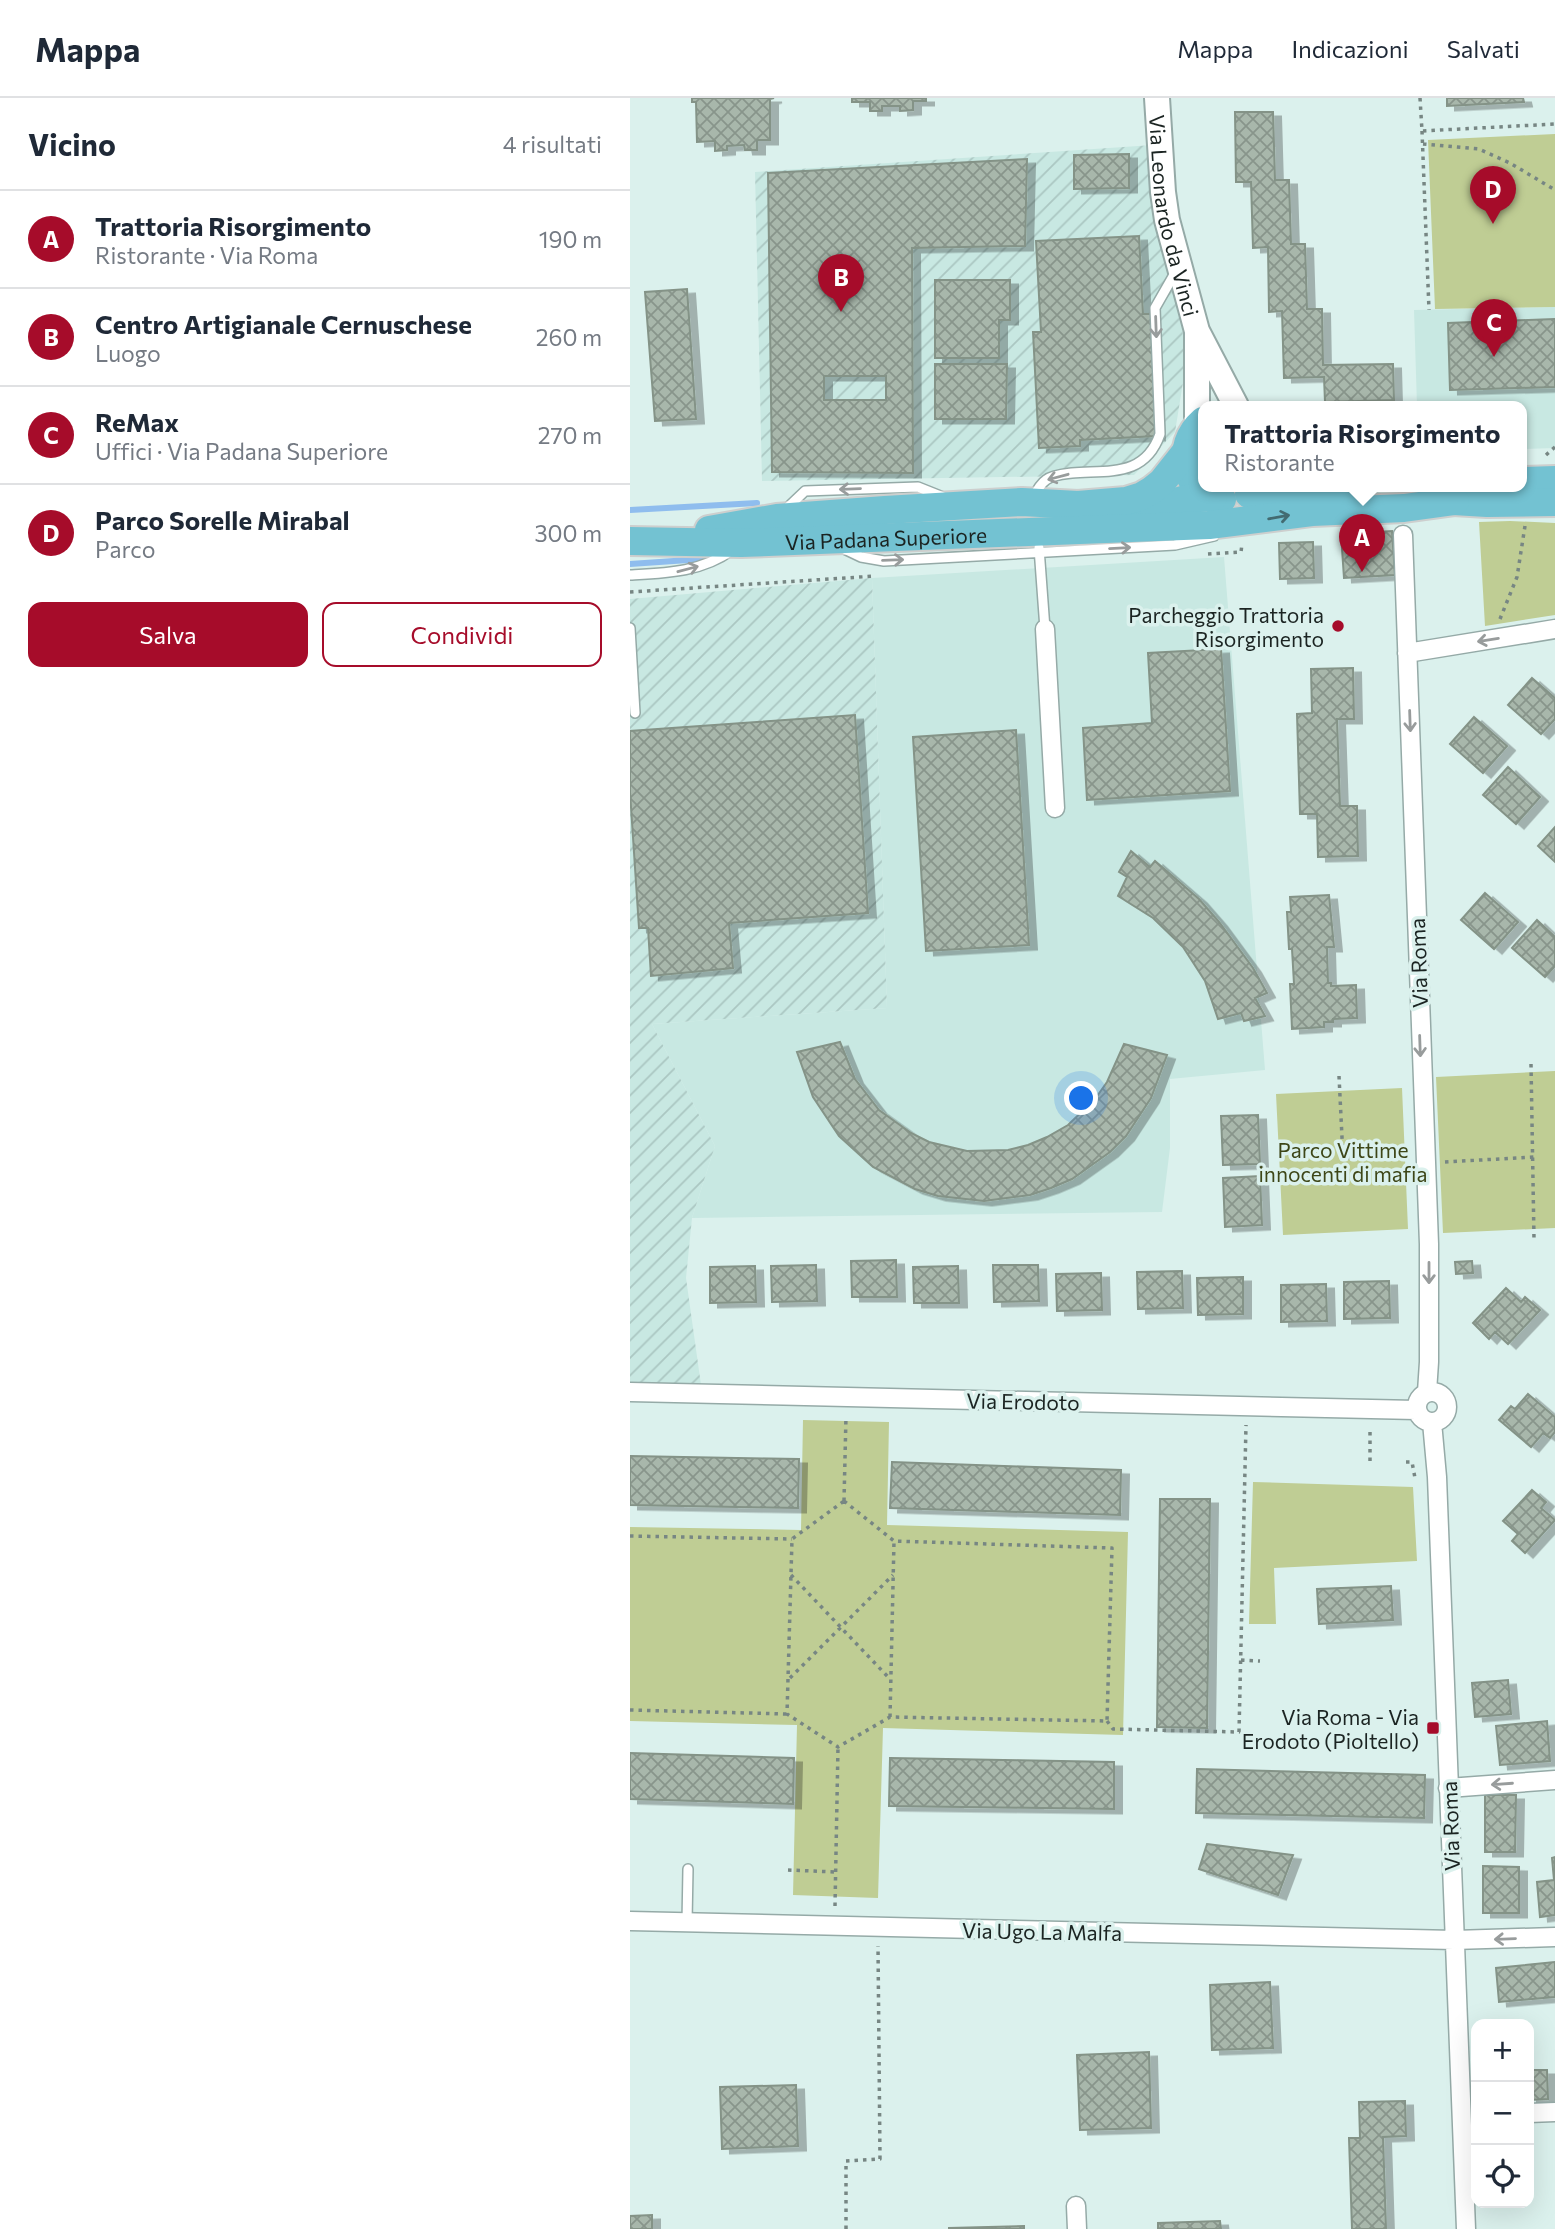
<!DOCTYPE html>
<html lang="it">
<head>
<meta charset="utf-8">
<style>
	:root { --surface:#fff; --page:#f2f2f3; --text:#1f2937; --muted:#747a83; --line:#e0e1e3; --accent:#a60c2a }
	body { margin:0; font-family:Commissioner,sans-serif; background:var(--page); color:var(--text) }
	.controls { position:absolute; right:21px; bottom:21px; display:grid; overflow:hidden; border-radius:14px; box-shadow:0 7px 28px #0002 }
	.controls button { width:63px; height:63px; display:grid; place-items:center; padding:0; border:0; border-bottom:2px solid var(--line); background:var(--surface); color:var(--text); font:35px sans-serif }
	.you { position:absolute; left:452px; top:1001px; width:24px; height:24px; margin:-18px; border:5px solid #fff; border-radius:50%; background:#1a73e8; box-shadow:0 0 0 10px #1a73e833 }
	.badge { display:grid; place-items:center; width:46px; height:46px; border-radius:50%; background:var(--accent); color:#fff; font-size:23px; font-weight:700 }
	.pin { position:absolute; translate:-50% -58px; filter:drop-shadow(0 2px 4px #0008) }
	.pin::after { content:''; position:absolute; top:37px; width:24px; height:21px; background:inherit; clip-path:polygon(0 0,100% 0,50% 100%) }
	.popup { position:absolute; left:568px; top:303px; width:329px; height:91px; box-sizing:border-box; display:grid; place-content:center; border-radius:14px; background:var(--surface); filter:drop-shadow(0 2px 5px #0005); font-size:23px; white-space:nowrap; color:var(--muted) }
	.popup b { font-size:26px; color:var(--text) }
	.popup::after { content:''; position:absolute; left:50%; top:100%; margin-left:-14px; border:14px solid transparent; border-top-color:var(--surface) }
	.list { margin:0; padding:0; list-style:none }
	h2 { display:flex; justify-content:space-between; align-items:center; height:91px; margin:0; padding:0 28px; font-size:30px }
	h2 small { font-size:23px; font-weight:400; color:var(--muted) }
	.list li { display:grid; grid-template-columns:46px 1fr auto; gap:21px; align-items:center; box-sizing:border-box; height:98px; padding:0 28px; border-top:2px solid var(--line) }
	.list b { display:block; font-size:26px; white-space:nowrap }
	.list p { margin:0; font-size:23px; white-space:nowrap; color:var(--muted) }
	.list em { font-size:23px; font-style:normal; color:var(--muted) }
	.actions { display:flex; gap:14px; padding:21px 28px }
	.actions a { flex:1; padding:16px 0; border:2px solid var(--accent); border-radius:14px; text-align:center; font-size:24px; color:var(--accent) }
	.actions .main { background:var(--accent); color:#fff }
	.icon { flex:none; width:38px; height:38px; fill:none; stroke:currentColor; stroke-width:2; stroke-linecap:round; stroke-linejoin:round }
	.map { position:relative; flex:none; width:925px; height:2131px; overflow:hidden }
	header { display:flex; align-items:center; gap:42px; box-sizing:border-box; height:98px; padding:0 35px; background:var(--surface); border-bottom:2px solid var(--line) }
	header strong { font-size:33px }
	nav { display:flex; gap:38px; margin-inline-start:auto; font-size:24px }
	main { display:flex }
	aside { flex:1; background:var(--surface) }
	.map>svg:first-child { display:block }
	.built { fill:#c8e8e2 }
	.industrial { fill:url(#industrial-furrows) }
	.green { fill:#bfcd94 }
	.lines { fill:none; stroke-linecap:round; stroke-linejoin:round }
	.stream { stroke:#8fbdee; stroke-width:6 }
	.building { fill:url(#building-cross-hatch); stroke:#849387; stroke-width:2; fill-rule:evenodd; filter:url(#shadow) }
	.lane-casing { stroke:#95aaa7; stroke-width:12 }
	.street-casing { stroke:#95aaa7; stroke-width:21 }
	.secondary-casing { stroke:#95aaa7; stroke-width:28 }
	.primary-casing { stroke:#cdcfce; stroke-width:32 }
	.path { stroke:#778683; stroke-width:3.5; stroke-dasharray:3.5 5; stroke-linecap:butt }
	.lane { stroke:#fff; stroke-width:9 }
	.street { stroke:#fff; stroke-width:18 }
	.secondary { stroke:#fff; stroke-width:24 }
	.primary { stroke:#73c2d2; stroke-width:28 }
	.oneway { stroke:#989c9c }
	.oneway2 { stroke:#436b71 }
	.poi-dot { fill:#a60c2a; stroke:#dbf1ed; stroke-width:2.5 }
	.labels { text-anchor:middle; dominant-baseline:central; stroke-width:7; stroke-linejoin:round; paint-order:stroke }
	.street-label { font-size:21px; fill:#1b2422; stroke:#dbf1ed }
	.poi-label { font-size:21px; fill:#1b2422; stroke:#dbf1ed; text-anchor:end }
	.park-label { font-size:21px; fill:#3d4617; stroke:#dbf1ed }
</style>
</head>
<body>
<header>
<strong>Mappa</strong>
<nav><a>Mappa</a><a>Indicazioni</a><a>Salvati</a></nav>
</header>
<main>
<aside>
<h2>Vicino<small>4 risultati</small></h2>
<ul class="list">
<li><span class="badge">A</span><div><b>Trattoria Risorgimento</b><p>Ristorante · Via Roma</p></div><em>190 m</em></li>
<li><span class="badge">B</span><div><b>Centro Artigianale Cernuschese</b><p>Luogo</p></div><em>260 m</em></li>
<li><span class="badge">C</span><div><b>ReMax</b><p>Uffici · Via Padana Superiore</p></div><em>270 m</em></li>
<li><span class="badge">D</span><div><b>Parco Sorelle Mirabal</b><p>Parco</p></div><em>300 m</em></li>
</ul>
<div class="actions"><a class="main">Salva</a><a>Condividi</a></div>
</aside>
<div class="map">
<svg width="925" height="2131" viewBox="0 0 925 2131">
	<defs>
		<pattern id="industrial-furrows" width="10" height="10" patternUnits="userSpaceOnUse" patternTransform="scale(1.75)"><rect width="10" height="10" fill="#c8e8e2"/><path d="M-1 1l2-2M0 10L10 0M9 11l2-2" fill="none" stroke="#abc7c2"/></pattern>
		<pattern id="building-cross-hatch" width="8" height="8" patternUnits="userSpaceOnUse" patternTransform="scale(1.75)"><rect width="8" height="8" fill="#a8b7ab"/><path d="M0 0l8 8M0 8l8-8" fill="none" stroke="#88958b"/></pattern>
		<filter id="shadow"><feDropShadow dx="8" dy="4.5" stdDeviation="0" flood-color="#0004"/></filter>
	</defs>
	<rect width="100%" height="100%" fill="#dbf1ed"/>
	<path class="built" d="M925,209V350L891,351V308H787L784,212Z
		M594,459L635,972L540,981V1050L532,1114L62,1120L85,1048L22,926L257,910L242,480Z"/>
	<path class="industrial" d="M523,47L552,221L555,272L545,334L504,377L132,383L125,74Z
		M242,480L257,910L22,926L85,1048L62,1120L56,1180L71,1287L0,1286V501Z"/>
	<path class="green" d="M925,36V209L805,211L798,42Z
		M880,423L925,425V517L855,528L849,424Z
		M925,973V1130L813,1135L806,979Z
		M772,990L778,1131L653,1137L646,996Z
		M173,1322L259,1324L257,1427L498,1434L493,1637L253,1630L248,1800L163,1797L167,1627L0,1623V1429L171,1432Z
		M623,1384L783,1389L787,1463L644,1470L646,1526H619Z"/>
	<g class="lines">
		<path class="stream" d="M0,412L127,405
			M0,466L73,461"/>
	</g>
	<path class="building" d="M62,0H144L140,1V42H127V52H115L114,47L97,48V52L85,53V43L67,44L66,4H62Z
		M222,0H296V3H283V12L270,13V8H252V13H240V4H222Z
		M817,0H893L894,4L817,8Z
		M605,14H643L645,82H659L661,146H675L677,211H692L693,267L763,266L764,302L695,304L694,279L654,280L652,213L639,214L638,149L623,150L621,84H606Z
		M499,56V90L444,91V57Z
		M397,61L395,148L282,150L283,375L142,374L138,75ZM194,278H256V302H194Z
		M509,138L513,216H521L527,338L450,342V348L409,350L403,234H411L406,143Z
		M305,182H380V222H369V260H305Z
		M57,191L66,321L25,323L15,194Z
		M925,221V289L820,292L818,225Z
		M305,266H377L376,321H305Z
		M762,433L765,477L714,480L711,436Z
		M683,444L684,480L650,481L649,445Z
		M591,551L600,693L457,702L453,630L522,625L518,555Z
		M723,570L724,621H707L710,708H727L728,758L688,759L687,716H670L667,616L682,615L681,571Z
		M902,580L925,600V621L911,636L878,607Z
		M225,617L238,815L99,825L103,870L21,878L18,830H9L0,694V633Z
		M844,619L877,648L853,675L820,646Z
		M386,632L399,847L296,853L283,639Z
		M878,669L910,699L886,726L853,697Z
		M925,729V764L908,748Z
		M501,753L520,769L525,763L569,801L589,824L623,870L637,895L625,900L635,918L614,923L611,915L588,921L575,883L553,849L523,820L488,798L497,779L489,774Z
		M855,795L888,824L864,851L831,822Z
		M699,797L704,849H697L698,885H701V888L726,887L727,920L703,921V924H694V929L662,931L660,886H664L662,851H659L657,814H661L660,799Z
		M907,822L925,839V868L915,879L882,850Z
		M210,944L225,981L249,1012L281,1035L299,1044L337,1053L378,1052L398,1047L417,1039L438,1027L465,1001L477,984L494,946L537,957L521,1000L496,1038L480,1054L442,1081L421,1090L400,1097L354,1103L308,1098L285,1091L243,1069L209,1038L183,999L167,954Z
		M628,1017L630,1066L593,1067L591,1018Z
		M630,1078L632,1127L595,1129L593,1080Z
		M266,1162L267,1199H222L221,1163Z
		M842,1163L843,1175L826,1176L825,1164Z
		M186,1167L187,1203L142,1204L141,1168Z
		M363,1167H408L409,1203L364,1204Z
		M125,1168L126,1204L80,1205V1169Z
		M328,1168L329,1205H284L283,1169Z
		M552,1173L553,1210L508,1211L507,1174Z
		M471,1175L472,1212L427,1213L426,1176Z
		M613,1179V1216L568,1217L567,1180Z
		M759,1183L760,1220L714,1221V1184Z
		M696,1186L697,1223L651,1224V1187Z
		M876,1190L891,1204L895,1199L910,1212L878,1246L865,1234L859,1241L843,1225Z
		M898,1296L925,1319V1334L920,1340L913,1335L901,1349L869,1322L881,1308L885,1311Z
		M0,1358L169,1361L168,1410L0,1407Z
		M262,1364L491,1372L490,1417L260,1410Z
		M902,1392L916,1404L911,1410L925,1422L895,1455L882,1443L888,1436L873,1423Z
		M530,1401H580L577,1630L527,1629Z
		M761,1488L763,1522L689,1526L687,1491Z
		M878,1582L881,1616L845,1619L842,1585Z
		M917,1623L920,1663L870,1667L866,1628Z
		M0,1655L164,1660L163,1706L0,1701Z
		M260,1660L484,1664V1711L259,1708Z
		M567,1671L795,1677L794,1720L566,1715Z
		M855,1697H886L885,1754H855Z
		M577,1746L663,1757L648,1797L569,1771Z
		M925,1759V1817L910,1819L907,1784L924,1782L922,1760Z
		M853,1768L889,1769V1815H853Z
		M925,1864V1899L869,1904L866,1870Z
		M640,1884L643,1950L582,1952L580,1887Z
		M519,1954L521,2030L450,2032L447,1957Z
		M899,1972H917L918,2001L899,2002Z
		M166,1987L168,2048L92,2051L90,1989Z
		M775,2003L776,2038L753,2039L756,2131H722L719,2040H730L729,2004Z
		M22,2117V2131H0V2118Z
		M590,2123L591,2131H528V2125Z
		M394,2128V2131H319V2130Z"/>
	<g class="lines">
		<g class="lane-casing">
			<path id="lane" d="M403,400C406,394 410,386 416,382C422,377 434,376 442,375C480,372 515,379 530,336L525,210L545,175
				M155,412L175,393L288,389L313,399
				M210,449L231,459L254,463L545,447L584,438
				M409,450L415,531
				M0,477C36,475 72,474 102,452
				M0,530L5,615
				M57,1824L58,1771"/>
		</g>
		<g class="street-casing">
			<path id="street" d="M773,437L799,1146V1264L797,1294
				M415,531L425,710
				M777,555L925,531
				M787 1309a15 15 0 1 1 30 0a15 15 0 1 1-30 0Z
				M0,1294L786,1312
				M802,1324L807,1379L836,2131
				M818,1690L925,1682
				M0,1823L824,1842L925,1839
				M899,2015L925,2014
				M446,2108L447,2131"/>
		</g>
		<g class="secondary-casing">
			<g id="secondary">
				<path id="s1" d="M527,0L533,94L537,122L567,233L606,308"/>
				<path d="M567,237V328"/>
			</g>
		</g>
		<g class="primary-casing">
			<g id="primary">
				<path d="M573,323C544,348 553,395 592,401"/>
				<path d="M891,383L925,382"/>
				<path d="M619,396L683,394L725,396"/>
				<path d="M807,402L857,405L925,404"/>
				<path d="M498,417L556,401L583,399"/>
				<path d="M79,432L147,420L255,412L392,404L448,407L496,403L512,398L522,392L532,384L555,355"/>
				<path id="s2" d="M0,443L111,445L579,427L682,414L774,410L825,403"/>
			</g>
		</g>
		<path class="path" d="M790,0L792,33L925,26
			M792,33L799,212
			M793,46L849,51L880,65L925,92
			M916,357L925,349
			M578,456L611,454L612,446
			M0,494L246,478
			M870,521L887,479L895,428
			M901,966L904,1141
			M709,978L713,1060L779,1058
			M815,1064L904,1059
			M740,1363V1330
			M776,1364H782L785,1380
			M214,1403L264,1443L482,1450L477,1623L260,1619L208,1649L157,1616L162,1441Z
			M214,1403L216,1318
			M0,1438L162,1441
			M161,1477L259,1580
			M611,1562L630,1563
			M160,1580L263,1477
			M0,1612L157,1616
			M260,1619L264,1443
			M477,1623L483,1631L609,1634L616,1327
			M158,1772L205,1774
			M205,1808L208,1649
			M216,2131V2063L250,2061L248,1848"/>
		<use href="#lane" class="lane"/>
		<use href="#street" class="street"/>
		<use href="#secondary" class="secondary"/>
		<use href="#primary" class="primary"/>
	</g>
	<defs><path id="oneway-shaft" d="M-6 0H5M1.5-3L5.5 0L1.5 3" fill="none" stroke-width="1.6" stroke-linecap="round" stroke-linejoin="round" transform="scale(1.75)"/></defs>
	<g class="oneway">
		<use href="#oneway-shaft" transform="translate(526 229) rotate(88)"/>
		<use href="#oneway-shaft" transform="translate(428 379) rotate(165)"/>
		<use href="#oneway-shaft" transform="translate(220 391) rotate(178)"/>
		<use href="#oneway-shaft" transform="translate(490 450) rotate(-3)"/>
		<use href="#oneway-shaft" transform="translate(263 462) rotate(-2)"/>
		<use href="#oneway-shaft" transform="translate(58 471) rotate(-15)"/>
		<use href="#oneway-shaft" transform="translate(858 542) rotate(171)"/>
		<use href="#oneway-shaft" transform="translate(780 623) rotate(88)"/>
		<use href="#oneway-shaft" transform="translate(790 948) rotate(88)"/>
		<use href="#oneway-shaft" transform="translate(799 1175) rotate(90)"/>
		<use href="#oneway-shaft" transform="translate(872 1686) rotate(176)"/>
		<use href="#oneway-shaft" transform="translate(875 1841) rotate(178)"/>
	</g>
	<use class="oneway2" href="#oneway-shaft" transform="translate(649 419) rotate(-10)"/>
	<g class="poi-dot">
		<circle cx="708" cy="528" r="7"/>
		<rect x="796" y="1623" width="14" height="14" rx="3.5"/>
	</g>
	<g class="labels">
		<g class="street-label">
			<text stroke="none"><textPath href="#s1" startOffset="119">Via Leonardo da Vinci</textPath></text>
			<text stroke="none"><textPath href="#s2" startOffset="256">Via Padana Superiore</textPath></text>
			<text transform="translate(788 865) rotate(-92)">Via Roma</text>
			<text transform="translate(393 1303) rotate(1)">Via Erodoto</text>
			<text transform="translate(820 1728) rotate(-92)">Via Roma</text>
			<text transform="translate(412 1833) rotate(1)">Via Ugo La Malfa</text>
		</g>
		<g class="poi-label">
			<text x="694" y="516">Parcheggio Trattoria<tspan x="694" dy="24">Risorgimento</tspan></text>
			<text x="789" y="1618">Via Roma - Via<tspan x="789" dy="24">Erodoto (Pioltello)</tspan></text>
		</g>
		<g class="park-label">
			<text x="713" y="1051">Parco Vittime<tspan x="713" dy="24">innocenti di mafia</tspan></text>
		</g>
	</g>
</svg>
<div class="controls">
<button>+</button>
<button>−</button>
<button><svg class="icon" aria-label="locate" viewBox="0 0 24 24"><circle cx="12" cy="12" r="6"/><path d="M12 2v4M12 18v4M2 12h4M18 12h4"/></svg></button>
</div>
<div class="you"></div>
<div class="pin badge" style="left:732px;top:474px">A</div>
<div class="popup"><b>Trattoria Risorgimento</b>Ristorante</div>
<div class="pin badge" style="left:211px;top:214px">B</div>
<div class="pin badge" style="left:864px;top:259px">C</div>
<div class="pin badge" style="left:863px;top:126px">D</div>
</div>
</main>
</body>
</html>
